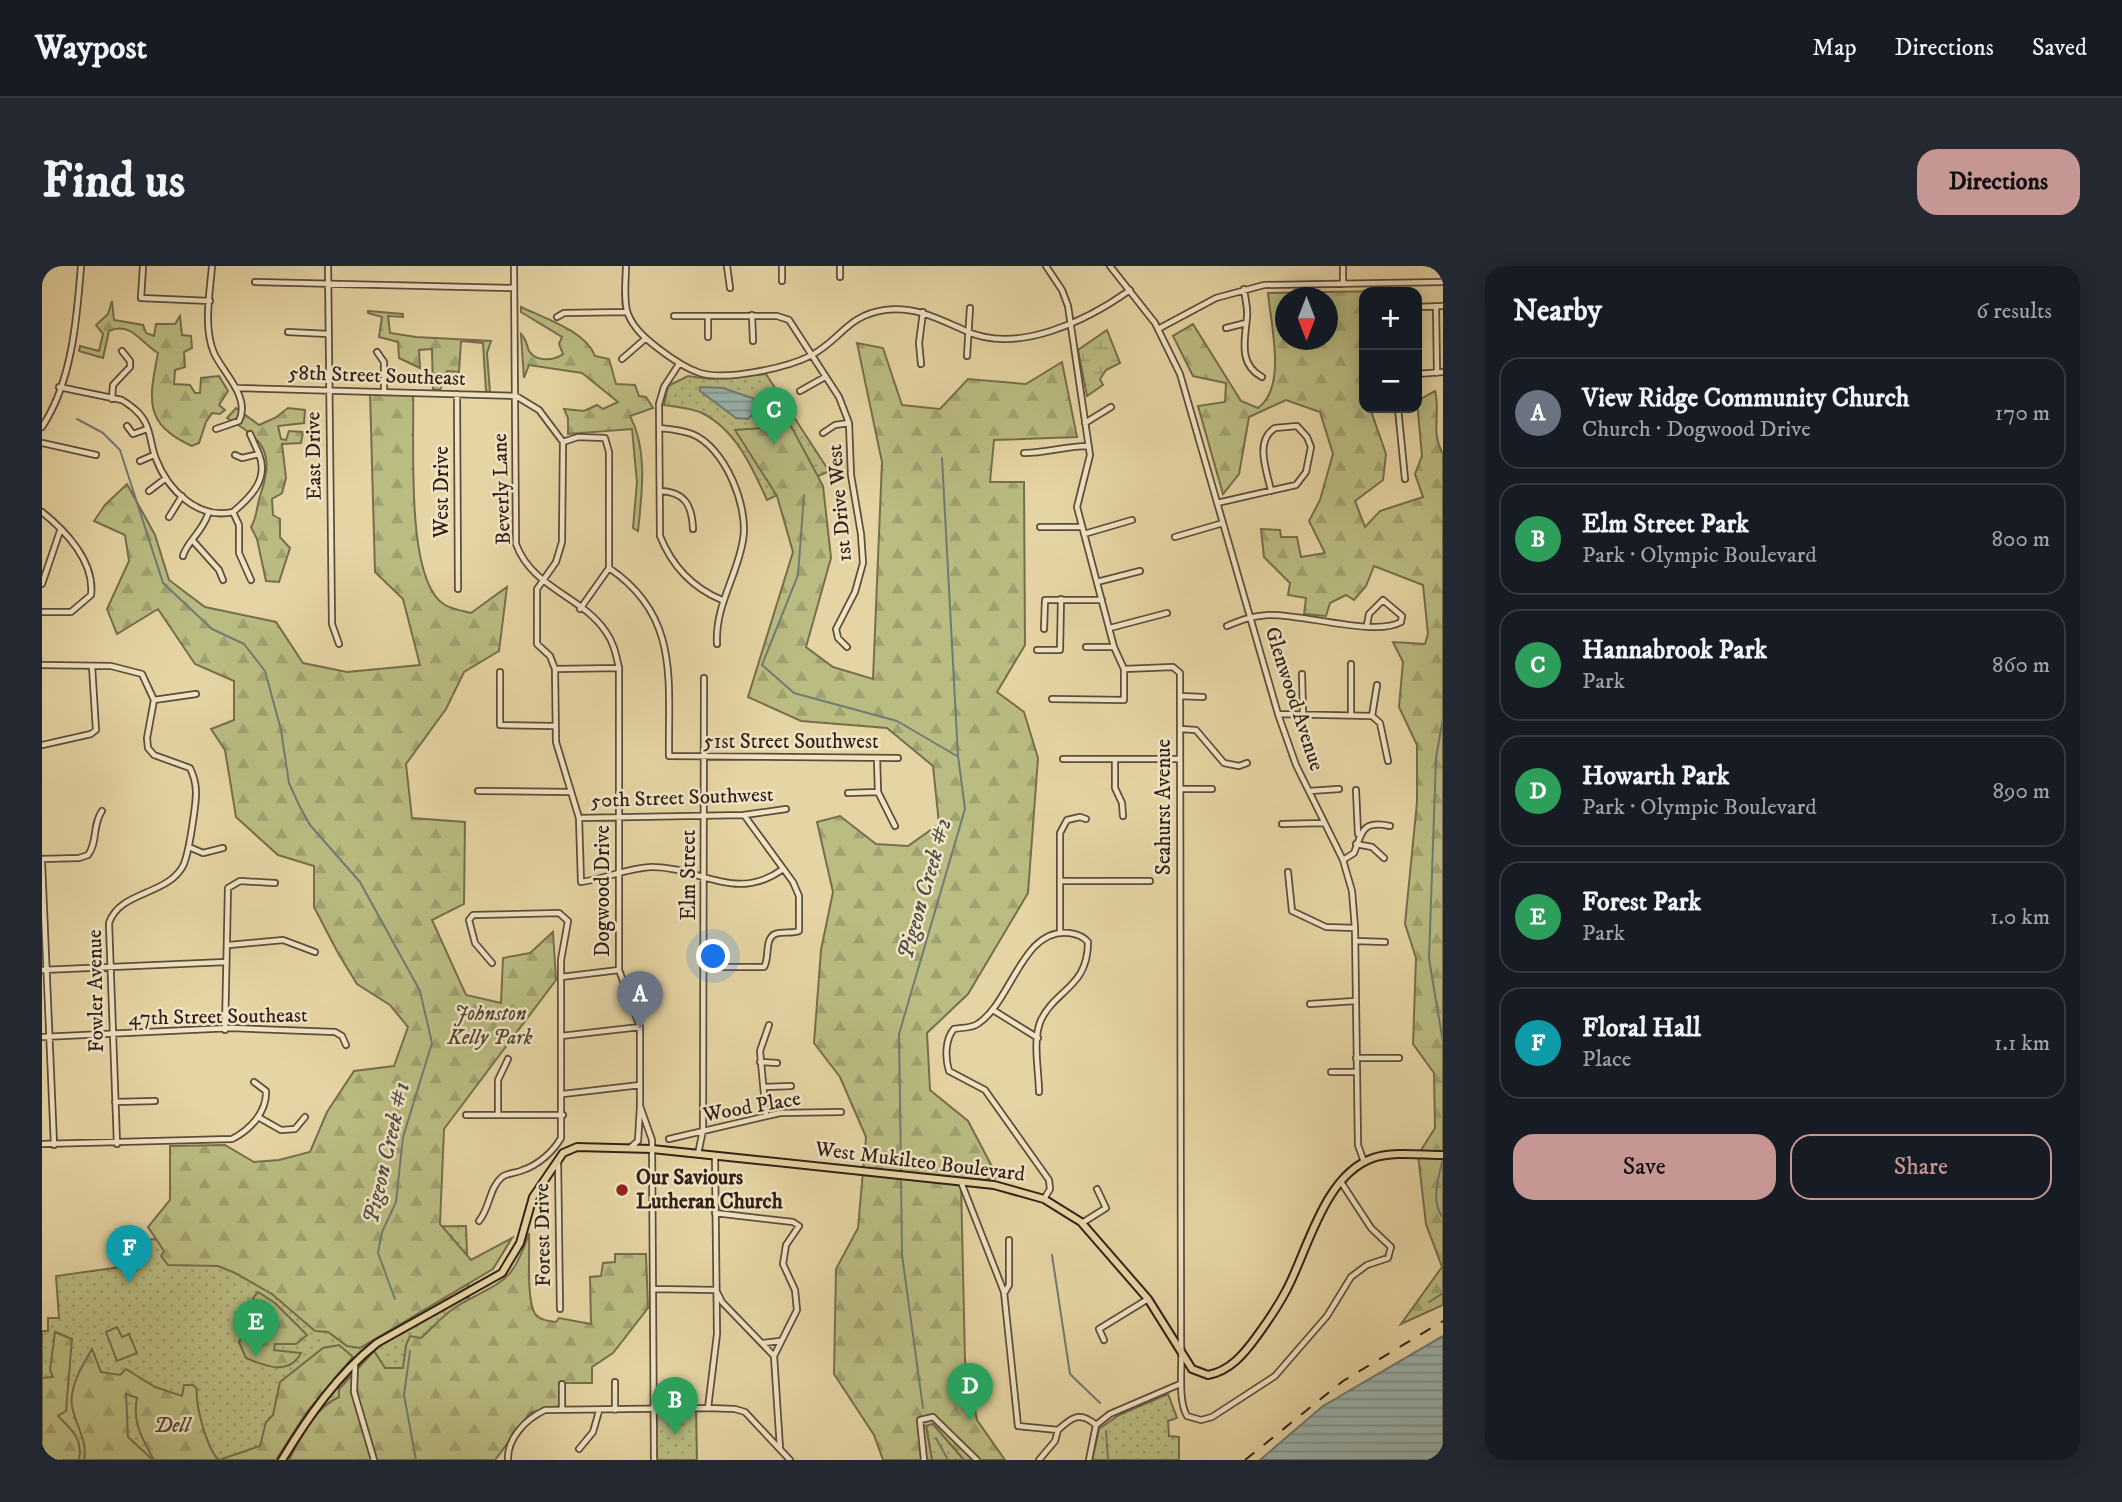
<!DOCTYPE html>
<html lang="en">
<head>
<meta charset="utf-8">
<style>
	:root { --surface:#171b24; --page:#242831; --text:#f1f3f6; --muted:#9ea1a6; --line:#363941; --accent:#c59692 }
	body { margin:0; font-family:"IM FELL DW Pica",serif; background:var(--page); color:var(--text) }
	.controls { position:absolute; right:21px; top:21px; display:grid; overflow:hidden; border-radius:14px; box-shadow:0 4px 18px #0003 }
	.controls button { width:63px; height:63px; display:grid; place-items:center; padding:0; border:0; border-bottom:2px solid var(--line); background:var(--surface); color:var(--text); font:35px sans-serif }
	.compass { position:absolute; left:1233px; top:21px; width:63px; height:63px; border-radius:50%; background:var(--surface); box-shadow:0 4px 18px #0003; rotate:180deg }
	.you { position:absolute; left:672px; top:691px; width:24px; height:24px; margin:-18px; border:5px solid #fff; border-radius:50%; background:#1a73e8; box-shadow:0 0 0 10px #1a73e833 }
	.badge { display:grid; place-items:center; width:46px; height:46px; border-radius:50%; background:var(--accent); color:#fff; font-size:23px; font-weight:700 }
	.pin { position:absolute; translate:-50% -58px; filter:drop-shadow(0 2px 4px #0008) }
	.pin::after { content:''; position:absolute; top:37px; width:24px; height:21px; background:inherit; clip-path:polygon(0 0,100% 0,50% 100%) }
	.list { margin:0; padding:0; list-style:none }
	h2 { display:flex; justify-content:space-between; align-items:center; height:91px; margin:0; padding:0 28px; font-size:30px }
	h2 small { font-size:23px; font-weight:400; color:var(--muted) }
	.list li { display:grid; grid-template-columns:46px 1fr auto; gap:21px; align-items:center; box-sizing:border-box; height:112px; margin:0 14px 14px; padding:0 14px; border:2px solid var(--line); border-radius:21px }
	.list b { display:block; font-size:26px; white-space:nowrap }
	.list p { margin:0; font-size:23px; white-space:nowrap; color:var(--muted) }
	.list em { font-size:23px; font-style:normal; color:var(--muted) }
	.actions { display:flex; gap:14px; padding:21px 28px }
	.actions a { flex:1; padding:16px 0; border:2px solid var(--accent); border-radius:21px; text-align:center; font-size:24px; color:var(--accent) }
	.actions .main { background:var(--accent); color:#111 }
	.map { position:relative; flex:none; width:1401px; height:1194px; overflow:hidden; border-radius:21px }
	header { display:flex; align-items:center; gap:42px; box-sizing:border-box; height:98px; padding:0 35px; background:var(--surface); border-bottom:2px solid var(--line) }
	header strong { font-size:33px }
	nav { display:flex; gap:38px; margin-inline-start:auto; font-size:24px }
	.intro { display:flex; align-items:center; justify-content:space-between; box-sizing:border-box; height:168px; padding:0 42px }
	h1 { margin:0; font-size:49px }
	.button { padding:18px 32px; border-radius:21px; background:var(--accent); color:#111; font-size:24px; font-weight:700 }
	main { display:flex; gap:42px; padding:0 42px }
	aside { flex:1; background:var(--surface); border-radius:21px; box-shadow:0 4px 18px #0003 }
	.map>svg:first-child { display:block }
	.grass { fill:url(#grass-dots); stroke:#766e4d; stroke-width:2 }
	.forest { fill:url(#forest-firs); stroke:#766e4d; stroke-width:2; fill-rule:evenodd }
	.wetland { fill:url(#wetland-marsh); stroke:#766e4d; stroke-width:2 }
	.garden { fill:#babc82; stroke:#766e4d; stroke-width:2 }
	.water { fill:url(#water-rules); stroke:#717a74; stroke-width:2 }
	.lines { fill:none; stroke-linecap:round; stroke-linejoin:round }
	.stream { stroke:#717a74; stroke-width:2 }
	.minor-casing { stroke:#5f4d3b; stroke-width:8 }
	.major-casing { stroke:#322018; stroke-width:10 }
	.minor { stroke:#efe4c4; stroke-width:4.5 }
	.major { stroke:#e6d5a4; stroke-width:6 }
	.rail { stroke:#322018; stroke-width:2; stroke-dasharray:12 12; stroke-linecap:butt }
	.poi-dot { fill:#8f2418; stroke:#efe4c4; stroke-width:2.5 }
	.labels { text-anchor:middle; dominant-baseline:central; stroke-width:5; stroke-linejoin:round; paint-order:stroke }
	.street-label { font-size:21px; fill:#322018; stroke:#efe4c4 }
	.park-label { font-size:21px; font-style:italic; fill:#544732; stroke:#efe4c4 }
	.poi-label { font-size:21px; font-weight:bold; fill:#322018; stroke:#efe4c4; text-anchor:start }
	.water-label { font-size:23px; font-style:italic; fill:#524d46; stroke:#efe4c4 }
</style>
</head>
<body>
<header>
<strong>Waypost</strong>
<nav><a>Map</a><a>Directions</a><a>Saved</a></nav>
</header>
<div class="intro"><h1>Find us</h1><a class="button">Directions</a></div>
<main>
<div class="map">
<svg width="1401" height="1194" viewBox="0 0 1401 1194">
	<defs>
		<pattern id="grass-dots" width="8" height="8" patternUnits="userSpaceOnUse" patternTransform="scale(1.75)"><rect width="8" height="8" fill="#babc82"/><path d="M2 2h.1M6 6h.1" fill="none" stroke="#a0a170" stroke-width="1.8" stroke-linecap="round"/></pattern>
		<pattern id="forest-firs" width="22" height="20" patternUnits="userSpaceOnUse" patternTransform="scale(1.75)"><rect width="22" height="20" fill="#babc82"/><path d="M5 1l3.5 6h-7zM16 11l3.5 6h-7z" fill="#a0a170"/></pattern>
		<pattern id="wetland-marsh" width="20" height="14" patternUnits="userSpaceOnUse" patternTransform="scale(1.75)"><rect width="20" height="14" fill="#babc82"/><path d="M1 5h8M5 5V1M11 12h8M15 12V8" fill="none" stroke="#a0a170"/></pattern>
		<pattern id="water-rules" width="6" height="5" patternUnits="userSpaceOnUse" patternTransform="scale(1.75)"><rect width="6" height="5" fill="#9bb6b2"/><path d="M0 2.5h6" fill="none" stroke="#7f9490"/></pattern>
	</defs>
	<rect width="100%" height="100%" fill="#e6d5a4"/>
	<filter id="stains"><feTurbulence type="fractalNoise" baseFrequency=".00286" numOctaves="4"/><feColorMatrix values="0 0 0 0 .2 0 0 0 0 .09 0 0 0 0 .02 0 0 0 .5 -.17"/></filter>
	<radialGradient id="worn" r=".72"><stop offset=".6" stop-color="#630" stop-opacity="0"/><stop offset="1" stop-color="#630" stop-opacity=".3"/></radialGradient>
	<path class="grass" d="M724,108L787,205L725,234C710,201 694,164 660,147C649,142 634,141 622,139L626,120L646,110L668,113Z
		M424,960L430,1116H518L516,1140L488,1147L452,1194H0V1065H6V1052H17L14,1010L79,1001L82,974L122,973L151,963Z
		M1126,1128L1135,1152L1126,1155L1127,1170L1137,1171V1194H1050L1057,1163L1077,1149Z
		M654,1142L655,1194H612L611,1144Z
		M891,1158L922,1194H890L884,1159Z"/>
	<path class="forest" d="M1342,25L1322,26V102L1319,117L1322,142H1328L1344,188L1341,214L1313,235L1323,261L1338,245L1381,231L1373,208L1380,190L1375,135L1393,125C1399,149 1388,165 1401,188V1039L1359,1058L1400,1001L1384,958L1376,889L1393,862L1392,807L1371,778L1374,692L1363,658L1375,536V479L1357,441L1361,396L1351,376L1383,378L1386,368L1381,319L1332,300L1324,320L1312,334L1304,329L1288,337L1284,350L1262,348L1264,332L1246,329L1248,317L1222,291L1219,263L1238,264L1239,271H1255L1259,291L1283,287L1267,255L1278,234L1291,188L1278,146L1244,134L1207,151L1197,208L1181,228L1156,140L1183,136L1184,117L1151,110L1131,70L1151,58L1199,135L1216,142C1245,121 1229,60 1226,27ZM1244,32H1286V74H1244Z
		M70,35L72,54L101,59L104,67L112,70L114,58H133L138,50L140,69L149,70L150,82L142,86L143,101L133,104L132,118L148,119L153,127H158L159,112L177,110L186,125L177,139L183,144L178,148L170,147L164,156L157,177L150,180C101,158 107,133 116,87C99,77 89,55 67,65L61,92L37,85L38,80L57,85L61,68L54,59L66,48Z
		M479,41C502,52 544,65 553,90L567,93L574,118L593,119L597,130L604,131L611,142L588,150C606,184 600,227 596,265L591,262L595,216L590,163L526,168V152L522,143L542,145L555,139L561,143L576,136L540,107L487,99L482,112L479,68C485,74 484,78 487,85C494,96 512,95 521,88L517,78L520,71L479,46Z
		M326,45L361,48V51L346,50L348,67L374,71L449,75L445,87L448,126L444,125L441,77L419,75L417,106L405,105L398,124L391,123L390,83L377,84L378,102L357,92L356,76L337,71L340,51L326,47Z
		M815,77L841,82L860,139L898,143L926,113L984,118L1020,96L1035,171L952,174L948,216H982L983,379L955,426L982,446L996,492L986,627L926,728L885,767L888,824L926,855L956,912L919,916L923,1095L935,1154L963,1194H922L891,1158L884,1160L890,1194H841L832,1169L792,1108L794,1003L816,962L824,871L798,811L772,777L779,684L791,626L775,556L798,550L834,578L866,580L897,558L891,500L845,462L759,455L706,431L751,286L735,230L693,164L749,160L781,220L789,292L764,381L791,401L831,413L840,196Z
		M328,126L371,127C373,171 362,315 403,339C410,343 421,345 429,347L465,321L457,385L422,406L404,443L364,498L370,552L423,556L422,638L390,654L424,729L459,737L461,692L488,687L511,666L514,714L402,863L398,958L429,994L470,972L451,1003L318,1082L305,1080L286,1066L273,1065L230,1028L193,1007L176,1000L126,999L119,990L122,985L106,961L128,934V880L183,879L212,896L237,894L268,886L285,846L312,805L352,800L366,761L348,739L315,718L296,687L272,641V600L236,589L194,551L183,484L169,463L192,454V415L153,398L116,343L75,368L65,343L87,295L83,269L52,255L63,239L85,218L113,269L127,314L163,341L234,356L261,397L305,406L378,399L361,333L333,306Z
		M194,142L217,159L233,152L246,142L263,144L262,157L236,160L239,173L244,174L247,165L261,166L259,177L240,178L244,212L240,227L230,233L231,249L238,253V271L248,282L237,316L224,315L215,273L209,261C216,249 214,242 218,230C233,186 222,174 185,152Z
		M487,967C488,986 484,1033 493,1048C498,1054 506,1055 514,1056L517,1052L549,1058L548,1011L559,1010L561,997L573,996V988H604L606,1042L571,1087L550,1101V1117H518L517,1140L488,1147L453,1194H247C260,1170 271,1143 297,1131V1123L332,1085L343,1102H361L364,1079L368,1070L379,1072C391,1061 403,1047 417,1039C460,1014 470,1019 487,967Z
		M216,1026L233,1037L265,1069L254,1078H233L232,1084L259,1087C247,1110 223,1100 204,1092L197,1076L209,1054L216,1052L218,1044L211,1032Z
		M13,1066L30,1073L24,1145L16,1150C30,1164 41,1173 37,1194H0V1112L11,1111L8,1104Z
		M297,1079L311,1091L264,1147L234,1194H112C100,1172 90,1157 95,1132L84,1128L86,1171L111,1194H42C46,1174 33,1159 30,1140C27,1121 41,1098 50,1083L59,1106L78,1109L84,1103L113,1121L140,1130L142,1119H151L155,1123C153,1138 165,1184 177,1194L218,1180L224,1156L231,1149L238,1116L281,1082Z"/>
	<path class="wetland" d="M1065,64L1078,97L1064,104L1058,113L1061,119L1045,130L1036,84Z"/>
	<path class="garden" d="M75,1061L80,1071L87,1068L95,1087L75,1095L64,1066Z"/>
	<path class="water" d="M658,121L681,122L713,133L714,144L706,153L694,152L658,125Z
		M1401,1070V1194H1218L1281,1140Z"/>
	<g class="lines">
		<path class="stream" d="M35,153L61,167L78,184L121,317L170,363L202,378L223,405L239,464L247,517L257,539L268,559L318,616L378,725L390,777L361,871L354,936L340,966L336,987L353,1033
			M762,229L756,309L720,399L752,427L855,455L915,490
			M1401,452L1394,492L1387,693L1401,776
			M1401,892C1397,910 1388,936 1401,952
			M859,905L857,768L923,543L916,490L900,192
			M859,915L860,989L881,1142
			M1010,989L1028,1108L1058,1137
			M1387,1036L1401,1027
			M368,1085L362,1129L374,1194
			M1064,1165L1066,1194
			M894,1172L906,1194"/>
		<g class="minor-casing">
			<path id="minor" d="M101,0L99,32L168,35
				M170,0C168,26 161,62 172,87C181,107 209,131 197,155L174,163
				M286,0L290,358L297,378
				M472,0L474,278C490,322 540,330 564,366C572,377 574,389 577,402V704L598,761V840L610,874L612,1194
				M584,0C584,14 581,35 586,48C592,63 604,73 617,83C630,93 643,102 658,107C684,115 744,102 768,90C798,75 805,49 843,44C874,40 897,53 924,65C976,89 1046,54 1088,24
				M685,0L688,22
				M740,0V15
				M1004,0L1020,24L1026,40L1048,189L1035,241L1072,381L1082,403
				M1068,0L1113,57L1138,108L1236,448L1254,499L1301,594L1310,625L1313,662L1316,879L1322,896
				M798,11V0
				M213,16L472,22
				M1301,18V0
				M1202,23C1203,32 1206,42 1205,51C1203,74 1196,98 1220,111
				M1375,41L1401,40
				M1394,41L1395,107
				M710,49L711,75
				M632,50H735L747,54L797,131L807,157L809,209L819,268L821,297L813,326L794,363L796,372L805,381
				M666,50V71
				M515,51L522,47L585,46
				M1184,62L1204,57
				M1116,63L1174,32L1222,19L1401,16
				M246,66L286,68
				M335,86L342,96V126
				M925,90L928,42
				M580,93L603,73
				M637,98L622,121L617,138L618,270C630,300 651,322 680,334
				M879,98L877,77L881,46
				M1375,108L1401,106
				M17,121L80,134C89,140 98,146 103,156C109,167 109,181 114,193C126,224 156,254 191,246C209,231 227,213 217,188L200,192L193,189
				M195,122L474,130L497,144L521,176L536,171L563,172L567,186V302L538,343
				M758,125L783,111
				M415,128L416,323
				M70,133L71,119L88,101V95L80,85
				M1356,142L1363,213
				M1043,157L1069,141
				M85,160L91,168L105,163
				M0,161C30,116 35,52 39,0
				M618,162C628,163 640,164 650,168C683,181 707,241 701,274C695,311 673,339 675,378
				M781,167L793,159L807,157
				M208,168L217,188
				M521,176L520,276L514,296L495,323V378L508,390L513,403L514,476L537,552L539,616C563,613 585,602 609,601C656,600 693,638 741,603
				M0,177L54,189
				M982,187C1004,187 1024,180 1046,180
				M98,195L112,189
				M107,225L124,212
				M618,225C643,226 650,239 651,263
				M1175,237L1254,219L1264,206L1269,181L1265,171L1255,160L1233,162C1212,175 1225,205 1229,225
				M0,246C24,265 53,296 49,329L29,346H0
				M191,246L197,259V287L209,314
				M127,251L140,230
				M998,261H1040
				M1042,268L1090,254
				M1133,271L1181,257
				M152,276L177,304L181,314
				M141,290C144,277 161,265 166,248
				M567,302C638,350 626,414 627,490L856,492
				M1055,316L1098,305
				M0,318L18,265
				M1185,360C1199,354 1210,350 1226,349C1258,347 1333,371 1359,356L1360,350L1341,334L1327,348L1325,359
				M1068,362L1125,347
				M1002,363L1003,334H1060
				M1044,381H1072
				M995,384H1018L1019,333
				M0,399L69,400L100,408L112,434L105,472L106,482L112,489L148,502C157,520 154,534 151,555C149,569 147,584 142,598C127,630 78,624 67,657L75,878
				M513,403L577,402
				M1082,403L1131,401L1138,407L1139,1077C1141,1098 1135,1133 1145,1150L1159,1154L1170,1151L1233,1110L1285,1050L1309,1011L1325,999L1346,992L1349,981L1329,962L1299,916
				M458,406V459L512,460
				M1260,408L1261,447
				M1138,430L1161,431
				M1010,433L1082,434V403
				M112,434L154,428
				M1309,447V398
				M1236,448L1330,450L1338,457L1346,495
				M1330,450L1335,419
				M1138,463L1154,464L1182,497L1197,500L1205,497
				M0,479L49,468L54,464L50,400
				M835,492L836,526L853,560
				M1021,493H1138
				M1073,493V522L1080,537L1081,550
				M1138,523H1170
				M1314,524L1316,568
				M436,525L528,526
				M1267,525L1297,523
				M806,527L836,526
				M537,552L702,549L744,543
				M1240,558L1282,557
				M1314,578L1330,581L1342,592
				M147,581L161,587L181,582
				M0,593L37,592L46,589C56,576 50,559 60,545
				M1301,594L1312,587C1320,566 1320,554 1348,560
				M0,597L12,879
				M1246,606L1250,645L1284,661L1313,662
				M1019,615H1108
				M1018,666V567L1025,554L1038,551L1044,553
				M1314,675L1343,676
				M187,679L241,674L273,686
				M663,701H722C728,692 722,673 733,668C741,665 750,668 757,665V630L751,616L702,549
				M0,704L184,696
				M519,711L577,704
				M1268,738L1313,735
				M951,744L996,772
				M183,764L186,622L198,615L233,617
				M519,770L598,761
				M0,771L189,762L293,766L300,770L304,779
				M1314,792H1357
				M718,796L735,797
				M1289,806H1315
				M723,821L749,820
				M997,826C997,805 990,774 999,754C1014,723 1046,721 1046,676C1041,670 1035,668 1027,667C981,661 970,734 937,757C930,763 920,761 912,763C903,773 903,792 907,805L943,824L1007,914L1008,923L1002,933
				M521,828L598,819
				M73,836L113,835
				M424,849H521
				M456,849V814L466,793
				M724,850L718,785L727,759
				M216,851L239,864L253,863L263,851
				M627,873L738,847L799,846
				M0,878L190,873C208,864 225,846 224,825L212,816
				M589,881L596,875L598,841
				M656,888L661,864L662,412
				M516,894L518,1043
				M919,916L962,1026L976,1160L1016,1164C1030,1151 1038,1145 1054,1159
				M673,947L751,956L757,960L744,979L741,998L753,1024L755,1044L732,1090L738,1182
				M437,955C448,942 447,922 460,911C465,907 475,907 481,904C496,899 511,886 519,872V694L526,655L517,647L431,649L427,654L433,677L450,697
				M1040,957L1064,942L1055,923
				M611,1023L674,1024L680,1036L732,1090
				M963,1026L967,1019V974
				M1062,1074L1057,1063L1106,1033
				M721,1077L738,1075
				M313,1097L312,1126L332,1194
				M573,1116V1144
				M666,1142L675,1068L673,890
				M520,1143V1118
				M537,1183L551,1166L557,1145
				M466,1194C465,1172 484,1153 503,1144L666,1142L693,1143L703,1146L748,1194
				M882,1194L878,1154L891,1151L935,1194
				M997,1194L1013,1175L1016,1164
				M1047,1194L1054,1159L1068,1148L1138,1118"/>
		</g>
		<g class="major-casing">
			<path id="major" d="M240,1194C266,1151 295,1109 335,1077L460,1007L478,977L491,931L521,887L535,881L610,883L952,919L1002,933L1039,956L1106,1033L1150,1103L1166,1109C1188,1105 1202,1088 1215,1070C1226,1055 1236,1040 1244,1025C1266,984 1282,909 1331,892C1352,885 1379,889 1401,889"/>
		</g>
		<use href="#minor" class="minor"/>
		<use href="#major" class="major"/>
		<path class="rail" d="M1203,1194L1301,1115L1401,1055"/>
	</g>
	<circle class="poi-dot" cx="580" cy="924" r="7"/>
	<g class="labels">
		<g class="street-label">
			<text transform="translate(335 110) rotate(2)">58th Street Southeast</text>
			<text transform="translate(272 190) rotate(-91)">East Drive</text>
			<text transform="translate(460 223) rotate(-92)">Beverly Lane</text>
			<text transform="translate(400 226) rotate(-90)">West Drive</text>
			<text transform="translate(798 237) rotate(-95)">1st Drive West</text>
			<text transform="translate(1252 433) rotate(72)">Glenwood Avenue</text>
			<text x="749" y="476">51st Street Southwest</text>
			<text transform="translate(640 532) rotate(-2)">50th Street Southwest</text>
			<text transform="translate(1122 541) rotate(-90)">Seahurst Avenue</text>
			<text transform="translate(647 609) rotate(-90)">Elm Street</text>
			<text transform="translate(561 625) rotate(-90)">Dogwood Drive</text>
			<text transform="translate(54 725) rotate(-91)">Fowler Avenue</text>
			<text transform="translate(176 751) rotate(-1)">47th Street Southeast</text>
			<text transform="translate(710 841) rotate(-10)">Wood Place</text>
			<text transform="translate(878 896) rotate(7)">West Mukilteo Boulevard</text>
			<text transform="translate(501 969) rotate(-91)">Forest Drive</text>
		</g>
		<g class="park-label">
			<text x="448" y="748">Johnston<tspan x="448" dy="24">Kelly Park</tspan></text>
			<text x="130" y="1160">Dell</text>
		</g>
		<g class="poi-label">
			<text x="594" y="912">Our Saviours<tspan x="594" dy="24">Lutheran Church</tspan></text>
		</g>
		<g class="water-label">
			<text transform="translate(883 623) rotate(-74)">Pigeon Creek #2</text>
			<text transform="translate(345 887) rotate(-77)">Pigeon Creek #1</text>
		</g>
	</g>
	<rect width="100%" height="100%" filter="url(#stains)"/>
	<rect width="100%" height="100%" fill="url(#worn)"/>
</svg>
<div class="controls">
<button>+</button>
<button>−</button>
</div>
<svg class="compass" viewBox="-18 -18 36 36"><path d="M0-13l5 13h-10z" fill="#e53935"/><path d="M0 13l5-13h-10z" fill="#9ea1a6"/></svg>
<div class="you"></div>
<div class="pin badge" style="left:598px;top:763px;background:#6b7280">A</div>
<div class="pin badge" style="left:633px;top:1169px;background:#2e9e5b">B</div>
<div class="pin badge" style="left:732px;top:179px;background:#2e9e5b">C</div>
<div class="pin badge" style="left:928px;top:1155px;background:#2e9e5b">D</div>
<div class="pin badge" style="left:214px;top:1091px;background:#2e9e5b">E</div>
<div class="pin badge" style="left:87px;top:1017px;background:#0f9aa8">F</div>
</div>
<aside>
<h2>Nearby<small>6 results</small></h2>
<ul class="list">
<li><span class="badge" style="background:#6b7280">A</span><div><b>View Ridge Community Church</b><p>Church · Dogwood Drive</p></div><em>170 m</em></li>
<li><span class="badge" style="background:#2e9e5b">B</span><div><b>Elm Street Park</b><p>Park · Olympic Boulevard</p></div><em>800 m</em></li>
<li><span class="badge" style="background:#2e9e5b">C</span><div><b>Hannabrook Park</b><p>Park</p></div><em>860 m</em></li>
<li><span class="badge" style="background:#2e9e5b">D</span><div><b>Howarth Park</b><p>Park · Olympic Boulevard</p></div><em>890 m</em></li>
<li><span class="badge" style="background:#2e9e5b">E</span><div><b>Forest Park</b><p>Park</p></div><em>1.0 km</em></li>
<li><span class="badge" style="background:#0f9aa8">F</span><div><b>Floral Hall</b><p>Place</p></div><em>1.1 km</em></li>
</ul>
<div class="actions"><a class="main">Save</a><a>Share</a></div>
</aside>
</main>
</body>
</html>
